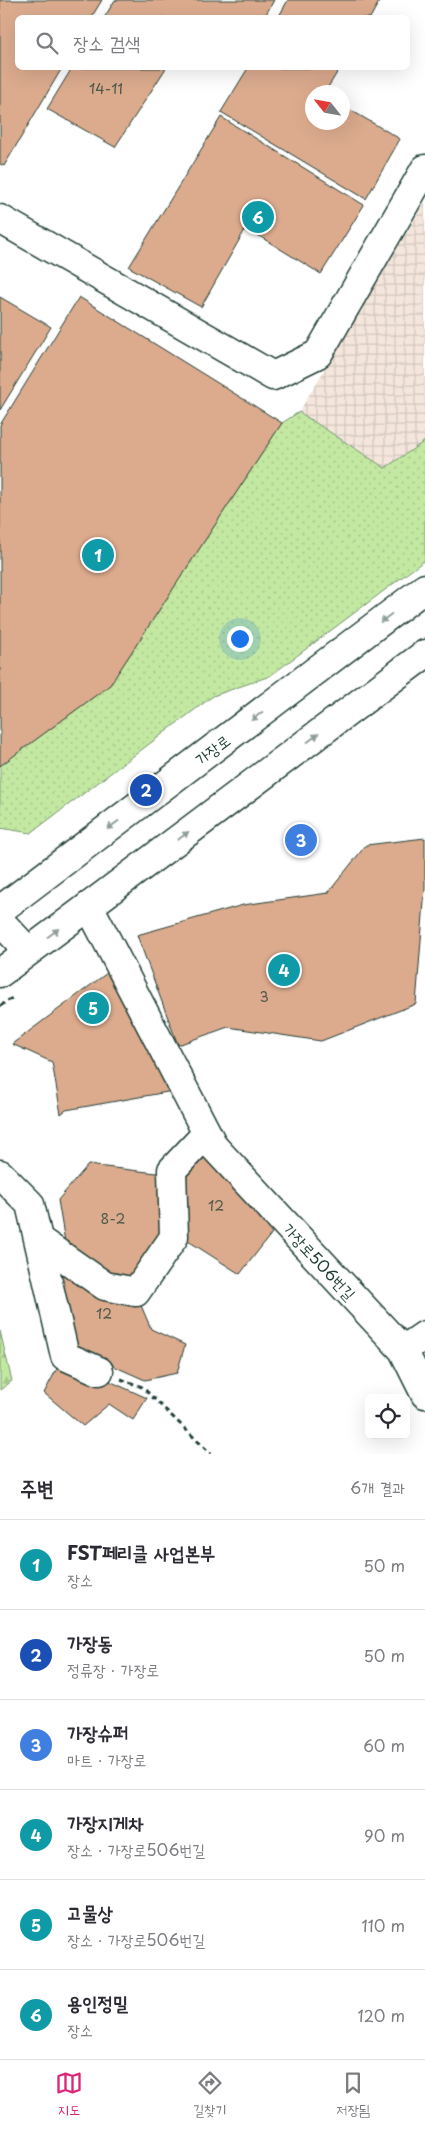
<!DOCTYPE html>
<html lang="ko">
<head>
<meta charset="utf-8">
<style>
	:root { --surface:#fff; --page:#f7f7f7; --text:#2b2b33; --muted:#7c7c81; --line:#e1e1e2; --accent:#db2777 }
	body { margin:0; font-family:"Playpen Sans","Poor Story",sans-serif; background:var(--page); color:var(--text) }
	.controls { position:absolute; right:15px; bottom:15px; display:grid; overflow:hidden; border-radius:8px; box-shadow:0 5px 20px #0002 }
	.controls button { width:45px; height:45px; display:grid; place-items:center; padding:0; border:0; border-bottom:1px solid var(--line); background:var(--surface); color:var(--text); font:25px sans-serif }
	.compass { position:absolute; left:305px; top:85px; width:45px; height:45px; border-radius:50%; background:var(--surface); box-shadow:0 5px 20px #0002; rotate:301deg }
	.you { position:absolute; left:239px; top:638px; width:18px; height:18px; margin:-12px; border:4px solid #fff; border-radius:50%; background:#1a73e8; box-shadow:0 0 0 8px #1a73e833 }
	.badge { display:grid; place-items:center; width:32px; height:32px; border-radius:50%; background:var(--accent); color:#fff; font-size:16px; font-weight:700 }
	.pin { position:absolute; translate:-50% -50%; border:2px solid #fff; box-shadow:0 1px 5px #0006 }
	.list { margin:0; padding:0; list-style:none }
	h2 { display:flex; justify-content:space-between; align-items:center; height:65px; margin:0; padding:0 20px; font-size:21px }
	h2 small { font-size:16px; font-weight:400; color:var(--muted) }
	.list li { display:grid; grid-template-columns:32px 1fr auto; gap:15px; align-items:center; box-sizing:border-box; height:90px; padding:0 20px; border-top:1px solid var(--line) }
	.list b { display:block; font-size:19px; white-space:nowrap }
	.list p { margin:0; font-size:16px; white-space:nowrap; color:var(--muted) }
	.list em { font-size:16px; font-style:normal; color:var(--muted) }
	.icon { flex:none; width:28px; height:28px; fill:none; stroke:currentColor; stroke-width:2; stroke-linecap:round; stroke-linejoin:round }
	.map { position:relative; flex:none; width:425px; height:1454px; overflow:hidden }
	.search { position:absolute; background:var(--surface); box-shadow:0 5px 20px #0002; left:15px; right:15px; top:15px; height:55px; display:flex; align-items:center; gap:12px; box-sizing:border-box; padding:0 18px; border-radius:8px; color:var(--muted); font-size:19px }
	.sheet { height:605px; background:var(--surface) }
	nav { display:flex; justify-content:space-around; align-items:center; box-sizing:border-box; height:70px; border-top:1px solid var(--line); background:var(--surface); font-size:14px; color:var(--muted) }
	nav a { display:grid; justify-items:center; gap:2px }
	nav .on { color:var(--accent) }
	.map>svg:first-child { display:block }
	.industrial { fill:url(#industrial-grid) }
	.forest { fill:url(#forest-firs); stroke:#71926b }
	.park { fill:url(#park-dots); stroke:#71926b }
	.building { fill:#dcab8e; stroke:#1f3d34 }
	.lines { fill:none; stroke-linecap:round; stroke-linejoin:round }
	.minor-casing { stroke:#1f3d34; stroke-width:31 }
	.major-casing { stroke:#1f3d34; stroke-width:31 }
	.path { stroke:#1f3d34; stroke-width:3; stroke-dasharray:5 4; stroke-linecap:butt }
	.minor { stroke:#fff; stroke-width:28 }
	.major { stroke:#fff; stroke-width:28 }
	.oneway { fill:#8f9e9a }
	.labels { text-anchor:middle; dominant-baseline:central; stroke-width:4; stroke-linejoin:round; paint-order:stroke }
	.number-label { font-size:14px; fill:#4e584a }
	.street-label { font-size:16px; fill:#1f3d34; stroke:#fff }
</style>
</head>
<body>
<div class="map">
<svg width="425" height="1454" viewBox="0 0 425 1454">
	<defs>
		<pattern id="industrial-grid" width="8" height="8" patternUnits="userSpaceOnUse" patternTransform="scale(1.25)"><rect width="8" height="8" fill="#f4e6dd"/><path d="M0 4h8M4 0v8" fill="none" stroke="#d1c6be"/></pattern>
		<pattern id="forest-firs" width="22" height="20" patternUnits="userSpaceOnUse" patternTransform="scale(1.25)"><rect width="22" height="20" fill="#c3e8a2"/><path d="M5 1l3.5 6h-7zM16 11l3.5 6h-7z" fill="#a7c88c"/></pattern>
		<pattern id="park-dots" width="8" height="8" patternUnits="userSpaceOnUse" patternTransform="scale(1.25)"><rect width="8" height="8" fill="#c3e8a2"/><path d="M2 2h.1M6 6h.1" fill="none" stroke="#a7c88c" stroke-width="1.8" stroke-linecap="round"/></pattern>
	</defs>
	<rect width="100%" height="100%" fill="#fff"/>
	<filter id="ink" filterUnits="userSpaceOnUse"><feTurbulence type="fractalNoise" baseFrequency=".02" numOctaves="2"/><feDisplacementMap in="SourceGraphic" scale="10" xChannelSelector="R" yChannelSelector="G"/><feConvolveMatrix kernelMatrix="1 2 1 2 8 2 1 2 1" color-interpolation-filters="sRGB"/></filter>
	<g filter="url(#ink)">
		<path class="industrial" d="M425,202V441L385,468L299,412Z"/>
		<path class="forest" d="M0,1331L12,1381L0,1390Z"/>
		<path class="park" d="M299,412L385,468L425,441V560L270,676L213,696L31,833L0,828V766L282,423Z"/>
		<path class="building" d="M0,0H102L91,18H18V68H62L4,166L0,164Z
			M115,0H274L264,18H104Z
			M288,0H380L370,18H278Z
			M72,68H166L115,147L47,109Z
			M248,68H340L325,92H312V122H342V105L400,139L366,199L221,112Z
			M221,117L364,205L321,274L246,228L201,307L129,267Z
			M0,297L51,327L0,410Z
			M79,297L282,423L110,685L0,766V425Z
			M425,838V889L416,1004L321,1041L228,1027L178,1045L137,935L243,905L328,893L366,845Z
			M107,973L173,1091L66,1110L61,1114L52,1062L12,1044Z
			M204,1149L272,1233L240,1274L185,1239L180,1177Z
			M88,1165L165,1174L166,1237L134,1285L104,1278L66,1248L58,1200Z
			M49,1256L137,1296L151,1329L185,1345L177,1373L145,1380L73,1348Z
			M61,1361L96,1375L147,1398L133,1420L109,1404L83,1426L44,1393Z"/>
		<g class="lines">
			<g class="minor-casing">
				<path id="minor" d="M0,219L273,376L318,354L425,169
					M89,906L214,1147L403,1350L425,1394
					M0,921L28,951
					M0,1174L30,1204L65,1356L99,1371
					M39,1240L105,1286L136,1292L174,1237L172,1170L206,1134
					M403,1350L425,1335"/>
			</g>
			<g class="major-casing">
				<path id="major" d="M0,910L425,588
					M0,973L425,654"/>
			</g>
			<path class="path" d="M0,1006L12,998
				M121,1379L142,1387L211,1454"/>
			<use href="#minor" class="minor"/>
			<use href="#major" class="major"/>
		</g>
		<defs><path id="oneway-solid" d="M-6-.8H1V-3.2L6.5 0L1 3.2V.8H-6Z" transform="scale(1.25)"/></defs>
		<g class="oneway">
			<use href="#oneway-solid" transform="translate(386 618) rotate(143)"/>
			<use href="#oneway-solid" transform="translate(257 716) rotate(143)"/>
			<use href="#oneway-solid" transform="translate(313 738) rotate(-37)"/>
			<use href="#oneway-solid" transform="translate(113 825) rotate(143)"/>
			<use href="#oneway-solid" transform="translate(183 836) rotate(-37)"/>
			<use href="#oneway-solid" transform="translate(53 933) rotate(-37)"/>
		</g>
	</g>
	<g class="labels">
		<g class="number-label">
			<text x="106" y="88">14-11</text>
			<text x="264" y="996">3</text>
			<text x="216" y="1205">12</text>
			<text x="113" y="1218">8-2</text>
			<text x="104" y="1313">12</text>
		</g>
		<g class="street-label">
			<text transform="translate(212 749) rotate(-37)">가장로</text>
			<text transform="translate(320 1261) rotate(47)">가장로506번길</text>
		</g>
	</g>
</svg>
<div class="controls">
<button><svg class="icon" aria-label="locate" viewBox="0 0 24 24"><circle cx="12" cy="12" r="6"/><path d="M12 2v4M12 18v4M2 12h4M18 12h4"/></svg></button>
</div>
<svg class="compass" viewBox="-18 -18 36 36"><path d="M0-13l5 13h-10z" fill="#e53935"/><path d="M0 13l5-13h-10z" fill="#7c7c81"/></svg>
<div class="you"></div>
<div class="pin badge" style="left:98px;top:555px;background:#0f9aa8">1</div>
<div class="pin badge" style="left:146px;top:790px;background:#1a4fb4">2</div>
<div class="pin badge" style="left:301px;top:840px;background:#3f7fe0">3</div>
<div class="pin badge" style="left:284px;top:970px;background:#0f9aa8">4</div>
<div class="pin badge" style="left:93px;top:1008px;background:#0f9aa8">5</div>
<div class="pin badge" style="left:258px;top:217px;background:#0f9aa8">6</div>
<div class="search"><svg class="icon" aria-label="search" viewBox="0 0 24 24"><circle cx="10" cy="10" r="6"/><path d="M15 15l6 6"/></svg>장소 검색</div>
</div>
<section class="sheet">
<h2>주변<small>6개 결과</small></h2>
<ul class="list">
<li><span class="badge" style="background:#0f9aa8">1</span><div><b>FST페리클 사업본부</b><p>장소</p></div><em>50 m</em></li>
<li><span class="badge" style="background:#1a4fb4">2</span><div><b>가장동</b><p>정류장 · 가장로</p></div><em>50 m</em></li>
<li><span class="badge" style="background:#3f7fe0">3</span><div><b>가장슈퍼</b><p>마트 · 가장로</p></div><em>60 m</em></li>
<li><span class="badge" style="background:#0f9aa8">4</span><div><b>가장지게차</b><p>장소 · 가장로506번길</p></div><em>90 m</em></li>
<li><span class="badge" style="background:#0f9aa8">5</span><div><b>고물상</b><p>장소 · 가장로506번길</p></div><em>110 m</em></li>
<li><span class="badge" style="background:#0f9aa8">6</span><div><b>용인정밀</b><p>장소</p></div><em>120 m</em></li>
</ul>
</section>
<nav>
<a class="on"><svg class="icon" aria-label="map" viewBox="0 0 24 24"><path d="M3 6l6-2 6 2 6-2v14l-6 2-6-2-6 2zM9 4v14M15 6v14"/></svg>지도</a>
<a><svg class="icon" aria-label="directions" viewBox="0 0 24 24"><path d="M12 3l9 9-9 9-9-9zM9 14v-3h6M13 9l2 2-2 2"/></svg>길찾기</a>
<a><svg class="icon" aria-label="saved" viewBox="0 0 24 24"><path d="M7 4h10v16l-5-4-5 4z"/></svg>저장됨</a>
</nav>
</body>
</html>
